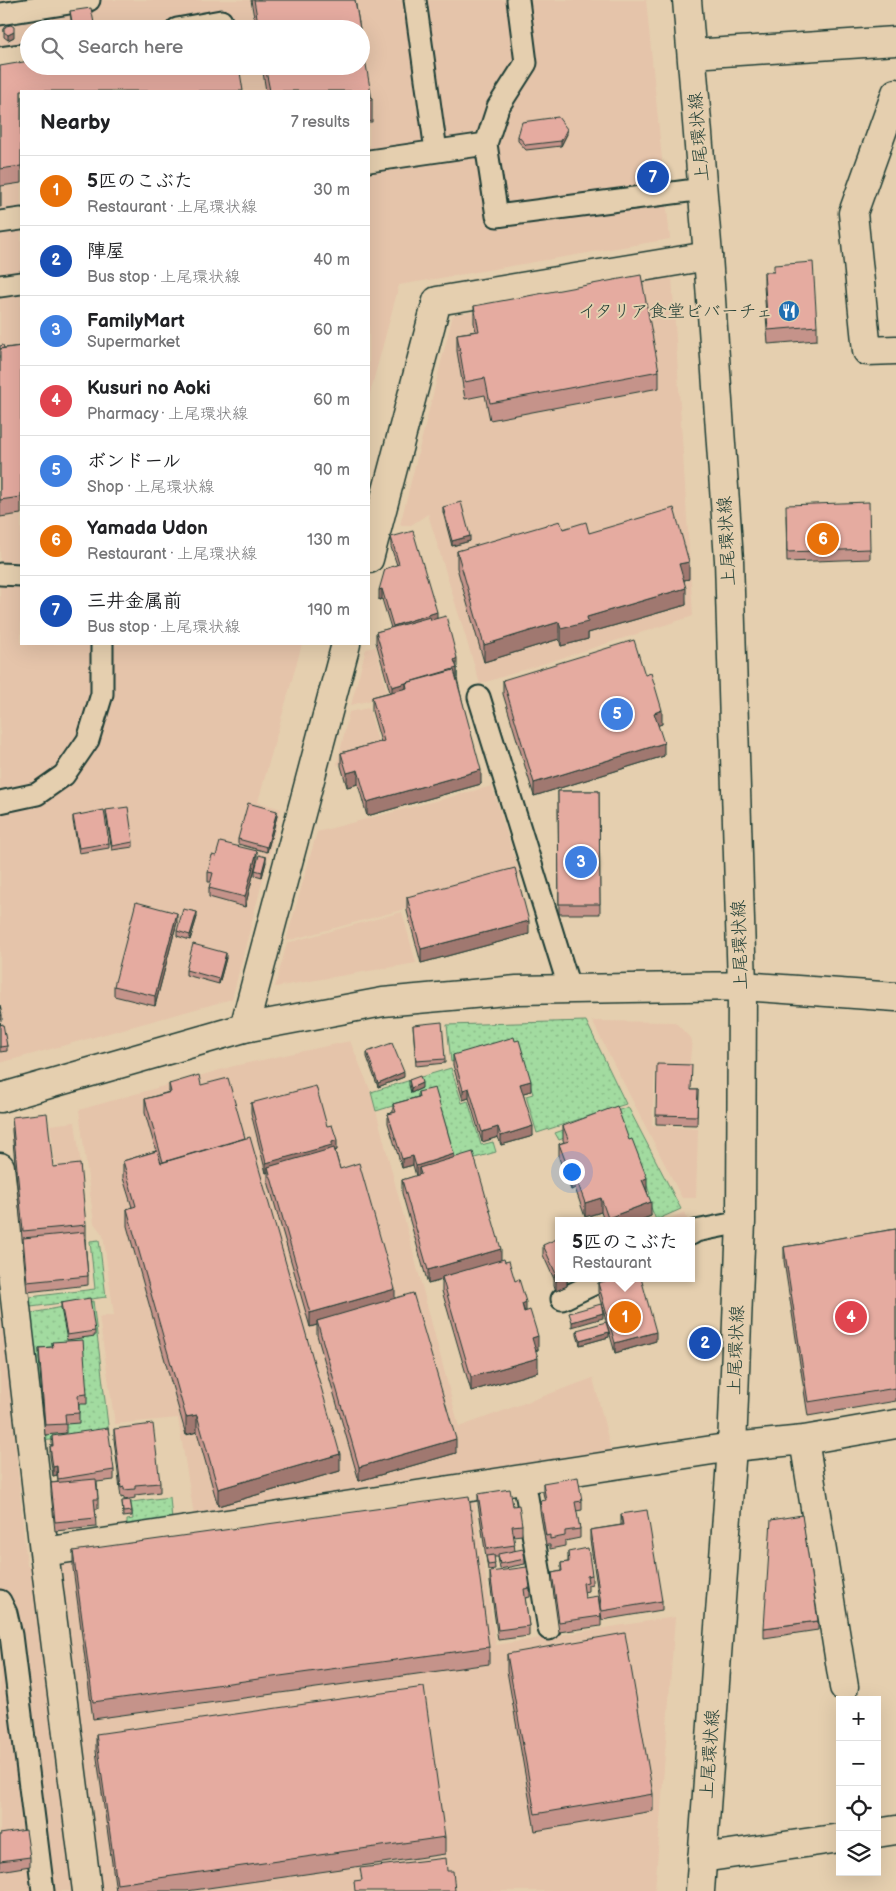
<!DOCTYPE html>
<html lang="en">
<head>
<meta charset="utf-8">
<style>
	:root { --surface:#fff; --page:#f6f6f6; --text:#202124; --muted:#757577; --line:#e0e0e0; --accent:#db2777 }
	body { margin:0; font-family:"Balsamiq Sans","Klee One",sans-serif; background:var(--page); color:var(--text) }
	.controls { position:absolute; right:15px; bottom:15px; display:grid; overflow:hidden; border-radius:0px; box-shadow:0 5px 20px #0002 }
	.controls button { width:45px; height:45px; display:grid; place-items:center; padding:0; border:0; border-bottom:1px solid var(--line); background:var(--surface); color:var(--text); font:25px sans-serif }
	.you { position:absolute; left:571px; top:1171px; width:18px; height:18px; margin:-12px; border:4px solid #fff; border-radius:50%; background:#1a73e8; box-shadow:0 0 0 8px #1a73e833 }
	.badge { display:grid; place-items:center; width:32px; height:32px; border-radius:50%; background:var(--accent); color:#fff; font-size:16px; font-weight:700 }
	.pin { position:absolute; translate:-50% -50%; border:2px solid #fff; box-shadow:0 1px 5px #0006 }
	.popup { position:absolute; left:555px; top:1217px; width:140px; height:65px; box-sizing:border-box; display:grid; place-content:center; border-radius:0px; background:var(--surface); filter:drop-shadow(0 1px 4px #0005); font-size:16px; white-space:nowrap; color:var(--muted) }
	.popup b { font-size:19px; color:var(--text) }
	.popup::after { content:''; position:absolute; left:50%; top:100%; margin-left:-10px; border:10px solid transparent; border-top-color:var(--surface) }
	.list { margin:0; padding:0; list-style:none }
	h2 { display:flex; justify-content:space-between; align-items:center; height:65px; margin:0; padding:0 20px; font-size:21px }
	h2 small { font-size:16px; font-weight:400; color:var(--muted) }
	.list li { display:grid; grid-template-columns:32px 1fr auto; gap:15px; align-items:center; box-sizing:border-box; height:70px; padding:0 20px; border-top:1px solid var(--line) }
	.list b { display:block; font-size:19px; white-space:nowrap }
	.list p { margin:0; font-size:16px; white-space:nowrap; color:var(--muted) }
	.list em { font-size:16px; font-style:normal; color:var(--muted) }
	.icon { flex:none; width:28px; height:28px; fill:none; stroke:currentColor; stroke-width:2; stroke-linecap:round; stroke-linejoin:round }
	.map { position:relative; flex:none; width:896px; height:1891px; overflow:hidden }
	.search { position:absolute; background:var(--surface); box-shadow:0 5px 20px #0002; left:20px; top:20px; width:350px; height:55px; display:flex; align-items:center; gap:12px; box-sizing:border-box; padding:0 18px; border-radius:28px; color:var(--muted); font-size:19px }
	.panel { position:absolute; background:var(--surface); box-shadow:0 5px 20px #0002; left:20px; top:90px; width:350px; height:555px; border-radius:0px }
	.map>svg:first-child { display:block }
	.built { fill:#e5c4aa; fill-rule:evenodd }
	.grass { fill:url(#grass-dots); stroke:#608c6a }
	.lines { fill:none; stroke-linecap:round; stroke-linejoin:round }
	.lane-casing { stroke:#1f3d34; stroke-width:25 }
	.street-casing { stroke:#1f3d34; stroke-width:31 }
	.secondary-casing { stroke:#1f3d34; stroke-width:31 }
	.lane { stroke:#e5cfaf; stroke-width:21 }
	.street { stroke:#e5cfaf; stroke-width:28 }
	.secondary { stroke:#e5cfaf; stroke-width:28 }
	.wall { fill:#c5938a; stroke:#1f3d34 }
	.shaded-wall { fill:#a07870; stroke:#1f3d34 }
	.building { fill:#e5aba0; stroke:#1f3d34 }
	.labels { text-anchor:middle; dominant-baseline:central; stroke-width:4; stroke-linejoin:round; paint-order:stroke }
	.street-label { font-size:18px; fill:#1f3d34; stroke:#e5cfaf }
	.poi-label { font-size:18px; fill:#1f3d34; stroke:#e5cfaf; text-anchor:end }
</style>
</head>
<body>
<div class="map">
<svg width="896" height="1891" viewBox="0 0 896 1891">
	<defs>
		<pattern id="grass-dots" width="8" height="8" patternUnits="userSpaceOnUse" patternTransform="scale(1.25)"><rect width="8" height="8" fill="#a2dba0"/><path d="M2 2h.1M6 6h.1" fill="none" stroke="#8bbd8a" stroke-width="1.8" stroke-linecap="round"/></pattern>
	</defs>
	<rect width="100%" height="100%" fill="#e5cfaf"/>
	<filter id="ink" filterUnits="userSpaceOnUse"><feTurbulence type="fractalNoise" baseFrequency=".02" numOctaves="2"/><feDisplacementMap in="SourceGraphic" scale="10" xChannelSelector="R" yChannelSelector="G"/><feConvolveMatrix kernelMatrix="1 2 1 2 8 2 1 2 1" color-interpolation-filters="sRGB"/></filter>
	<g filter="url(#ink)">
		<path class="built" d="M0,0H646L670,239L399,285L369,397V91H21V644H302L258,802L281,809L232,999L0,1063ZM29,29H361V66H29Z
			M672,276L693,616L480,684L428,514L411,525H400L453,315Z
			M376,647L388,696L351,705L366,649Z
			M369,708L381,753L337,765L349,712Z
			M492,786L521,878L286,941L317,832Z
			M402,912L416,963L275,987L287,943Z
			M592,1021L675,1022L692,1040L689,1072L655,1073L652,1125L698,1129L696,1198H682Z
			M350,1041L371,1092L376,1111L459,1427L593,1378L611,1450L194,1515L178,1418L115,1424L99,1317L114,1315L103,1235L94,1223L79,1110L234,1066Z
			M75,1122L82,1173L57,1176L50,1125Z
			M684,1212L688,1221H666Z
			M0,1279L27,1566L53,1564L474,1499L496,1645L675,1617L655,1891H0Z"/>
		<path class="grass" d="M586,1021L626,1104L537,1133L526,1096L533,1094L517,1043L451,1062L447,1025Z
			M451,1068L462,1103L468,1101L481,1145L493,1142L496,1152L457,1163L436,1093L376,1111L371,1092Z
			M628,1107L681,1209L656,1220L646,1195L650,1194L633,1149L617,1118L559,1140L555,1133Z
			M99,1240L106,1297L31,1307L30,1297L95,1289L90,1241Z
			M93,1301L109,1434L41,1441L27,1314Z
			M170,1497L172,1520L127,1525V1520L133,1519L131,1502Z"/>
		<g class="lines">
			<g class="lane-casing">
				<path id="lane" d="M415,0L436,151
					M0,14L89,0
					M177,29L221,21
					M0,58L29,54
					M486,144L498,107L526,63L518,0
					M369,161L486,144L497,216L703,189
					M0,222L21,219
					M0,286L21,283
					M0,574L21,575
					M479,697L570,990
					M0,802L37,794L64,775L88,740L102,694V644
					M691,1234L696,1231L741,1222
					M562,1299L606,1278
					M524,1479L549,1629
					M0,1601L6,1613L11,1635L43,1891"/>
			</g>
			<g class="street-casing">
				<path id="street" d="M692,54L896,41
					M896,93L853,213L867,351L896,350
					M369,559L437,301L708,256
					M742,986L896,997
					M244,1028L346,644
					M0,1167L44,1552L87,1891
					M804,1440L844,1687
					M44,1552L732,1447L804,1440L896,1424
					M877,1833L896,1830
					M702,1858L840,1838"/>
			</g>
			<g class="secondary-casing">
				<path id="secondary" d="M687,0L708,256L729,560L742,986L741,1222L732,1447L700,1891
					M0,1098L244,1028L383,1002L517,990L742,986"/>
			</g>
			<use href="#lane" class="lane"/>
			<use href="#street" class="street"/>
			<use href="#secondary" class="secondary"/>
		</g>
		<path class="wall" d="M251,0H355L360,29H256Z
			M70,11L94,23V28L72,29Z
			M4,29L14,37L8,40L4,37Z
			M0,66L21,91V183L1,186V207H0Z
			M262,66H361L372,100V122H369V91H266Z
			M567,134L561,146L526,150L518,141V136Z
			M764,272H774L817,326V340L768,344L764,286Z
			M474,306L659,371V388L490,420L485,395L465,399L457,351V334L476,331L474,323Z
			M0,346L4,348L21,346V514L0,517Z
			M443,507L470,541L452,546L443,512Z
			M786,515L870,549V559L787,562Z
			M563,529L589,533L689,579L684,580L686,605L588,633V639L561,646L559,639L484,662L457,568V551Z
			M391,537L437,618L457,668V678L481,784L367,816L358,784L347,787L341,766V753L381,742L372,711V697L390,692L376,642V632L391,628L382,599L379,600L385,569L397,565L391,547Z
			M645,675L662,724L658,725L664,756L534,796L503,694V680Z
			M558,791H599L600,914H559Z
			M106,810L133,842V847L112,850L106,815Z
			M73,816L109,843V848L79,853L73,821Z
			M277,816L267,852L238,844V839Z
			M216,856L257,860L245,907L209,897V888L211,882H208V872Z
			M266,862L262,877L255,875V870Z
			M407,897L529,934L421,963L407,911Z
			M197,917L190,940L177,936V931Z
			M177,922L155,1006L114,996V986Z
			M226,958L219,984L186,975V970Z
			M0,1022L7,1046V1051L0,1052Z
			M413,1025L445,1059V1063L416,1066Z
			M367,1052L404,1077L378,1087L367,1057Z
			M453,1055L531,1091L523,1093L533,1136L501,1145L498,1137L482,1142L469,1098L463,1100L453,1065Z
			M409,1080L422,1088L411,1093L409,1085Z
			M169,1084L201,1085L340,1471L218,1506L197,1432L186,1435L127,1226V1209L132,1207L123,1178V1161L156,1151L145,1113V1099L169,1092Z
			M691,1090H698L697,1125L656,1124V1115Z
			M418,1092L454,1157L501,1260L505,1262L515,1281L526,1311L538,1350H535L538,1372L471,1391L442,1291V1280L428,1284L402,1193V1180L416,1176L413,1165L402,1168L388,1123V1114L393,1112V1104L418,1097Z
			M251,1103L327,1126L337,1150L335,1151L340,1169L395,1298L456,1453L359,1481L317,1335V1325L310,1327L268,1181V1172L266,1173L251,1113Z
			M12,1117L53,1167L86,1225V1239H85L88,1276V1285L27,1292L12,1131Z
			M563,1126L647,1191L651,1216L638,1221H604L601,1212L585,1217L575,1188L571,1190L559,1158V1144L564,1142L563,1140Z
			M896,1229V1401L808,1416L784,1261V1247Z
			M543,1245L567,1281V1286L556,1291L554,1285V1279L543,1255Z
			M598,1283L656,1341L615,1353L598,1292Z
			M61,1303L95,1331V1336L67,1340L61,1308Z
			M577,1330L609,1337L580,1345L577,1335Z
			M52,1342L87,1394V1404H79V1423L66,1424V1433L45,1435L39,1357V1348L52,1347Z
			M114,1429L160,1483V1492L135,1495V1498L124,1500V1497L121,1498L114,1439Z
			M52,1436L114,1470V1480L97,1482L98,1499V1509H95L96,1527L55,1531L51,1493V1483L58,1482L57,1475L53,1476L50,1456V1446H52Z
			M543,1483L582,1501V1510L576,1511L580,1529V1538L565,1541V1546L550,1549V1545H546L540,1511V1501H545L543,1493Z
			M478,1494L513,1506L522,1525V1535L513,1536L515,1551L525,1559V1564L500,1569L498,1557H494L495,1569L488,1570L478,1504Z
			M122,1501L132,1511V1516L123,1517Z
			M621,1514L662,1601V1610L602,1620L590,1540V1530L621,1525Z
			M73,1551L489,1647V1664L93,1719L73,1568Z
			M568,1552L592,1575V1584L588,1585V1591L584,1592L585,1598L601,1616V1626L559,1632L552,1582V1573L561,1571V1563L568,1562Z
			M490,1572L530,1588V1597L525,1598L529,1626V1636L498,1640L490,1582Z
			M818,1621V1630L764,1638V1628Z
			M507,1654L653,1794V1811L535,1831L507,1671Z
			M96,1734L445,1837V1854L187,1891H116L96,1751Z
			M0,1834L30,1857V1866L0,1871Z"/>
		<path class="shaded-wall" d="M14,32V37L8,40V35Z
			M567,129V134L561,146V141Z
			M470,536V541L452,546V541Z
			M689,562V579L679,581V564Z
			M686,588V605L588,633V639L561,646V629L587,617Z
			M382,589V599L379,600V590Z
			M437,612V622L393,635V626Z
			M559,622V639L484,662V645Z
			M457,658V668L456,669L457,668V678L407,693L454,660Z
			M406,683V693L392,697V687Z
			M662,710V724L654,727V713Z
			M664,743V756L534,796V783Z
			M358,770V784L347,787V773Z
			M481,770V784L367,816V802Z
			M277,811V816L267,852V847Z
			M257,851V860L245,907V897Z
			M266,857V862L262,877V872Z
			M197,912V917L190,940V935Z
			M177,913V922L155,1006V996Z
			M529,921V934L421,963V949Z
			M226,953V958L219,984V979Z
			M0,1015H2V1020H0Z
			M404,1072V1077L378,1087V1083Z
			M531,1081V1091L520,1094V1084Z
			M422,1083V1088L411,1093V1088Z
			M469,1088V1098L463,1100V1090Z
			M533,1126V1136L501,1145V1136Z
			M498,1127V1137L482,1142V1132Z
			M337,1140V1150L268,1167V1172L266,1173V1163Z
			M454,1154V1164L419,1168V1175L416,1176V1166Z
			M413,1156V1165L402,1168V1159Z
			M575,1175V1188L571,1190V1176Z
			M647,1178V1192L642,1180Z
			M601,1198V1212L585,1217V1203Z
			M651,1202V1216L638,1221H608V1218Z
			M501,1249V1262L442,1277V1280L428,1284V1270Z
			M563,1278H573L567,1281V1286L556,1291V1281Z
			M395,1289V1302L317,1321V1325L310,1327V1313Z
			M526,1302V1316L522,1304Z
			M603,1313V1318L572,1327V1322Z
			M609,1332V1337L580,1345V1340Z
			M656,1332V1341L615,1353V1343Z
			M538,1336V1350L532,1351V1338Z
			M538,1358V1372L471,1391V1377Z
			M197,1415V1432L186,1435V1417Z
			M456,1439V1453L359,1481V1467Z
			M340,1454V1471L218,1506V1489Z
			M57,1466V1475L53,1476V1467Z"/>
		<path class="building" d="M254,0H355L360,29H259Z
			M91,8L94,23L73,27L70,11Z
			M11,25L14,27V32L8,35L4,32V29L6,26Z
			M361,35L372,100H369V91H270L265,66H361Z
			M29,61V66H239L243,91H21V166L0,169V66Z
			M558,117L567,129L561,141L526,145L518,136L522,122Z
			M813,262L817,326L768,330L764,272H774V265Z
			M641,275L659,371L490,403L485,378L465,382L457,334L479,331L474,306Z
			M3,345L4,348L0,349V346Z
			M21,346V497L0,500V349Z
			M461,502L470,536L452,541L443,507Z
			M869,502L870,549L787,552L786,505Z
			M674,508L689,562L679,564L686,588L587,617L588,622L561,629L559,622L484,645L457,551L560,521L563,529L586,522L589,533Z
			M413,531L437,612L393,626L382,589L379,590L385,569L399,564L391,537Z
			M446,616L457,658L454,660L457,668L392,687L376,632L430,617L431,620Z
			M634,640L645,675L651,673L662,710L654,713L664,743L534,783L503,680Z
			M454,670L481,770L367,802L358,770L347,773L341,753L384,741L372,697L407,688L406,683Z
			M558,791H599L600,904H559Z
			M248,803L277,811L267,847L238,839Z
			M128,807L133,842L112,846L106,810Z
			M104,810L109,843L79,848L73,816Z
			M220,842L257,851L245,897L209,888L213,873L208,872L212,855L216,856Z
			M259,855L266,857L262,872L255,870Z
			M515,868L529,921L421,949L407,897Z
			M136,902L177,913L155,996L114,986Z
			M183,909L197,912L190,935L177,931Z
			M193,944L226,953L219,979L186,970Z
			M0,1005L2,1015H0Z
			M0,1022V1025L3,1024L7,1046L0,1047Z
			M442,1022L445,1059L416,1061L413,1025Z
			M514,1037L515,1041L519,1040L531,1081L520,1084L533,1126L501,1136L498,1127L482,1132L469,1088L463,1090L453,1055Z
			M392,1043L404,1072L378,1083L367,1052Z
			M657,1064L692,1065L691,1090H698L697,1116L656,1115Z
			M199,1075L201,1085L228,1078L245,1138L163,1162L145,1099L171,1092L169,1084Z
			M420,1076L422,1083L411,1088L409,1080Z
			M316,1086L327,1126L332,1125L337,1140L332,1142V1145L266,1163L251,1103Z
			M435,1088L454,1154L416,1166L413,1156L402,1159L388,1114L396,1112L393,1104L419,1097L418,1092Z
			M617,1106L629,1140L632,1139L647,1178L642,1180L651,1202L608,1218L601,1198L585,1203L575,1175L571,1176L559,1144L569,1141L563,1126Z
			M47,1113L53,1167L80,1164L86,1225L23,1231L12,1117Z
			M250,1137L340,1454L218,1489L197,1415L186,1417L127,1209L136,1206L123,1161L157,1151L161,1163Z
			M334,1148L340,1169L359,1163L395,1289L310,1313L268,1167Z
			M473,1152L501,1249L428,1270L402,1180L421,1174L419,1168Z
			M896,1229V1388L808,1402L784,1247Z
			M84,1232L88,1276L27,1282L23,1238Z
			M559,1238V1278H563L556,1281L554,1275L556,1274L543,1245Z
			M504,1259L505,1262L509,1261L515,1281L519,1279L526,1302L522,1304L524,1312L530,1310L538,1336L532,1338L538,1358L471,1377L442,1277Z
			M615,1278H641L656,1332L615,1343L598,1283Z
			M413,1293L456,1439L359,1467L317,1321Z
			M90,1298L95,1331L67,1335L61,1303Z
			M601,1304L603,1313L572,1322L569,1313Z
			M606,1322L609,1332L580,1340L577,1330Z
			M83,1340L87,1394L78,1395L79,1413L65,1414L66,1424L45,1425L39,1348L53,1347L52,1342Z
			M153,1424L160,1483L135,1485V1489L124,1490V1487L121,1488L114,1429Z
			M108,1428L114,1470L58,1479L57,1466L53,1467L50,1446H53L52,1436Z
			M578,1477L582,1501L575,1502L580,1529L565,1531V1536L550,1539V1535L546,1536L540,1501L546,1500L543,1483Z
			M96,1479L98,1499H94L96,1518L55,1522L51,1483Z
			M510,1489L513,1506L519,1505L522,1525L512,1526L515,1545L487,1549L478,1494Z
			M469,1496L489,1647L93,1702L73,1551Z
			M130,1500L132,1511L123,1512L122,1501Z
			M647,1510L662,1601L602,1611L590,1530L623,1525L621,1514Z
			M802,1515L818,1621L764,1628L771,1520Z
			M588,1548L592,1575L587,1576L588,1582L583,1583L585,1598L598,1596L601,1616L559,1622L552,1573L562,1571L561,1563L569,1562L568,1552Z
			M523,1549L525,1559L500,1564L498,1554Z
			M494,1555L495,1564L488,1565L486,1556Z
			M527,1567L530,1588L524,1589L529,1626L498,1630L490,1572Z
			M625,1633L653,1794L535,1814L507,1654Z
			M424,1687L445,1837L117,1884L96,1734Z
			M26,1830L30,1857L0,1861V1834Z
			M446,1858L447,1871H453L455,1891H355L354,1881L362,1880L360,1868Z"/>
	</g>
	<defs>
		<g id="restaurant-disc" transform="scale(1.125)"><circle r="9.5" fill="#1f6fb2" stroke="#e5cfaf"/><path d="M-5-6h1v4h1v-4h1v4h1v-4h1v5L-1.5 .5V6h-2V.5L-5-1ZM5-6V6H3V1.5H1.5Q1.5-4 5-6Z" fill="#fff"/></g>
	</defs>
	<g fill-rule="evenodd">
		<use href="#restaurant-disc" x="789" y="311"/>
	</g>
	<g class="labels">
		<g class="street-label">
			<text transform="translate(699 137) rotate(-95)">上尾環状線</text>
			<text transform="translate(727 541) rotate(-93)">上尾環状線</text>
			<text transform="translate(740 945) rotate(-92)">上尾環状線</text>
			<text transform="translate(736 1350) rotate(-88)">上尾環状線</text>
			<text transform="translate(710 1754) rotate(-86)">上尾環状線</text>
		</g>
		<g class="poi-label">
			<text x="773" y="311">イタリア食堂ビバーチェ</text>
		</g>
	</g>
</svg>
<div class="controls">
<button>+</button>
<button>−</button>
<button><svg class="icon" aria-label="locate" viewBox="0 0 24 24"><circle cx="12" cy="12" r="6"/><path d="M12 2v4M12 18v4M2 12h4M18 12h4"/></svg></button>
<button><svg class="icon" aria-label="layers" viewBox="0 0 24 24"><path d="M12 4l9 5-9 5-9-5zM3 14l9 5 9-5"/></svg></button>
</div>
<div class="you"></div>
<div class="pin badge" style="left:625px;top:1317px;background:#e8710a">1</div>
<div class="popup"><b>5匹のこぶた</b>Restaurant</div>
<div class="pin badge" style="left:705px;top:1343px;background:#1a4fb4">2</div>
<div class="pin badge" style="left:581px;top:862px;background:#3f7fe0">3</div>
<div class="pin badge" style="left:851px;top:1317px;background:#e0444e">4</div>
<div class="pin badge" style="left:617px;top:714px;background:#3f7fe0">5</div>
<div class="pin badge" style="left:823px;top:539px;background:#e8710a">6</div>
<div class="pin badge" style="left:653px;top:177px;background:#1a4fb4">7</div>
<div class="search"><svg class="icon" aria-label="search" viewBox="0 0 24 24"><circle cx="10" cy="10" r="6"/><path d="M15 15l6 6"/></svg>Search here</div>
<section class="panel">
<h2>Nearby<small>7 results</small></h2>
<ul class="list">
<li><span class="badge" style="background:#e8710a">1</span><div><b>5匹のこぶた</b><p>Restaurant · 上尾環状線</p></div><em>30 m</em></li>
<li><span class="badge" style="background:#1a4fb4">2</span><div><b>陣屋</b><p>Bus stop · 上尾環状線</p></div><em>40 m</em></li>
<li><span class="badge" style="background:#3f7fe0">3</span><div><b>FamilyMart</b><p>Supermarket</p></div><em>60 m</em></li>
<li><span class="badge" style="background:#e0444e">4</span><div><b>Kusuri no Aoki</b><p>Pharmacy · 上尾環状線</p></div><em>60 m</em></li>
<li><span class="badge" style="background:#3f7fe0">5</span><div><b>ボンドール</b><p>Shop · 上尾環状線</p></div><em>90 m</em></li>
<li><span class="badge" style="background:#e8710a">6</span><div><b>Yamada Udon</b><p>Restaurant · 上尾環状線</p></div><em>130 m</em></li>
<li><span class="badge" style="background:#1a4fb4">7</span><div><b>三井金属前</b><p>Bus stop · 上尾環状線</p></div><em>190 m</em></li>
</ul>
</section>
</div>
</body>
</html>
